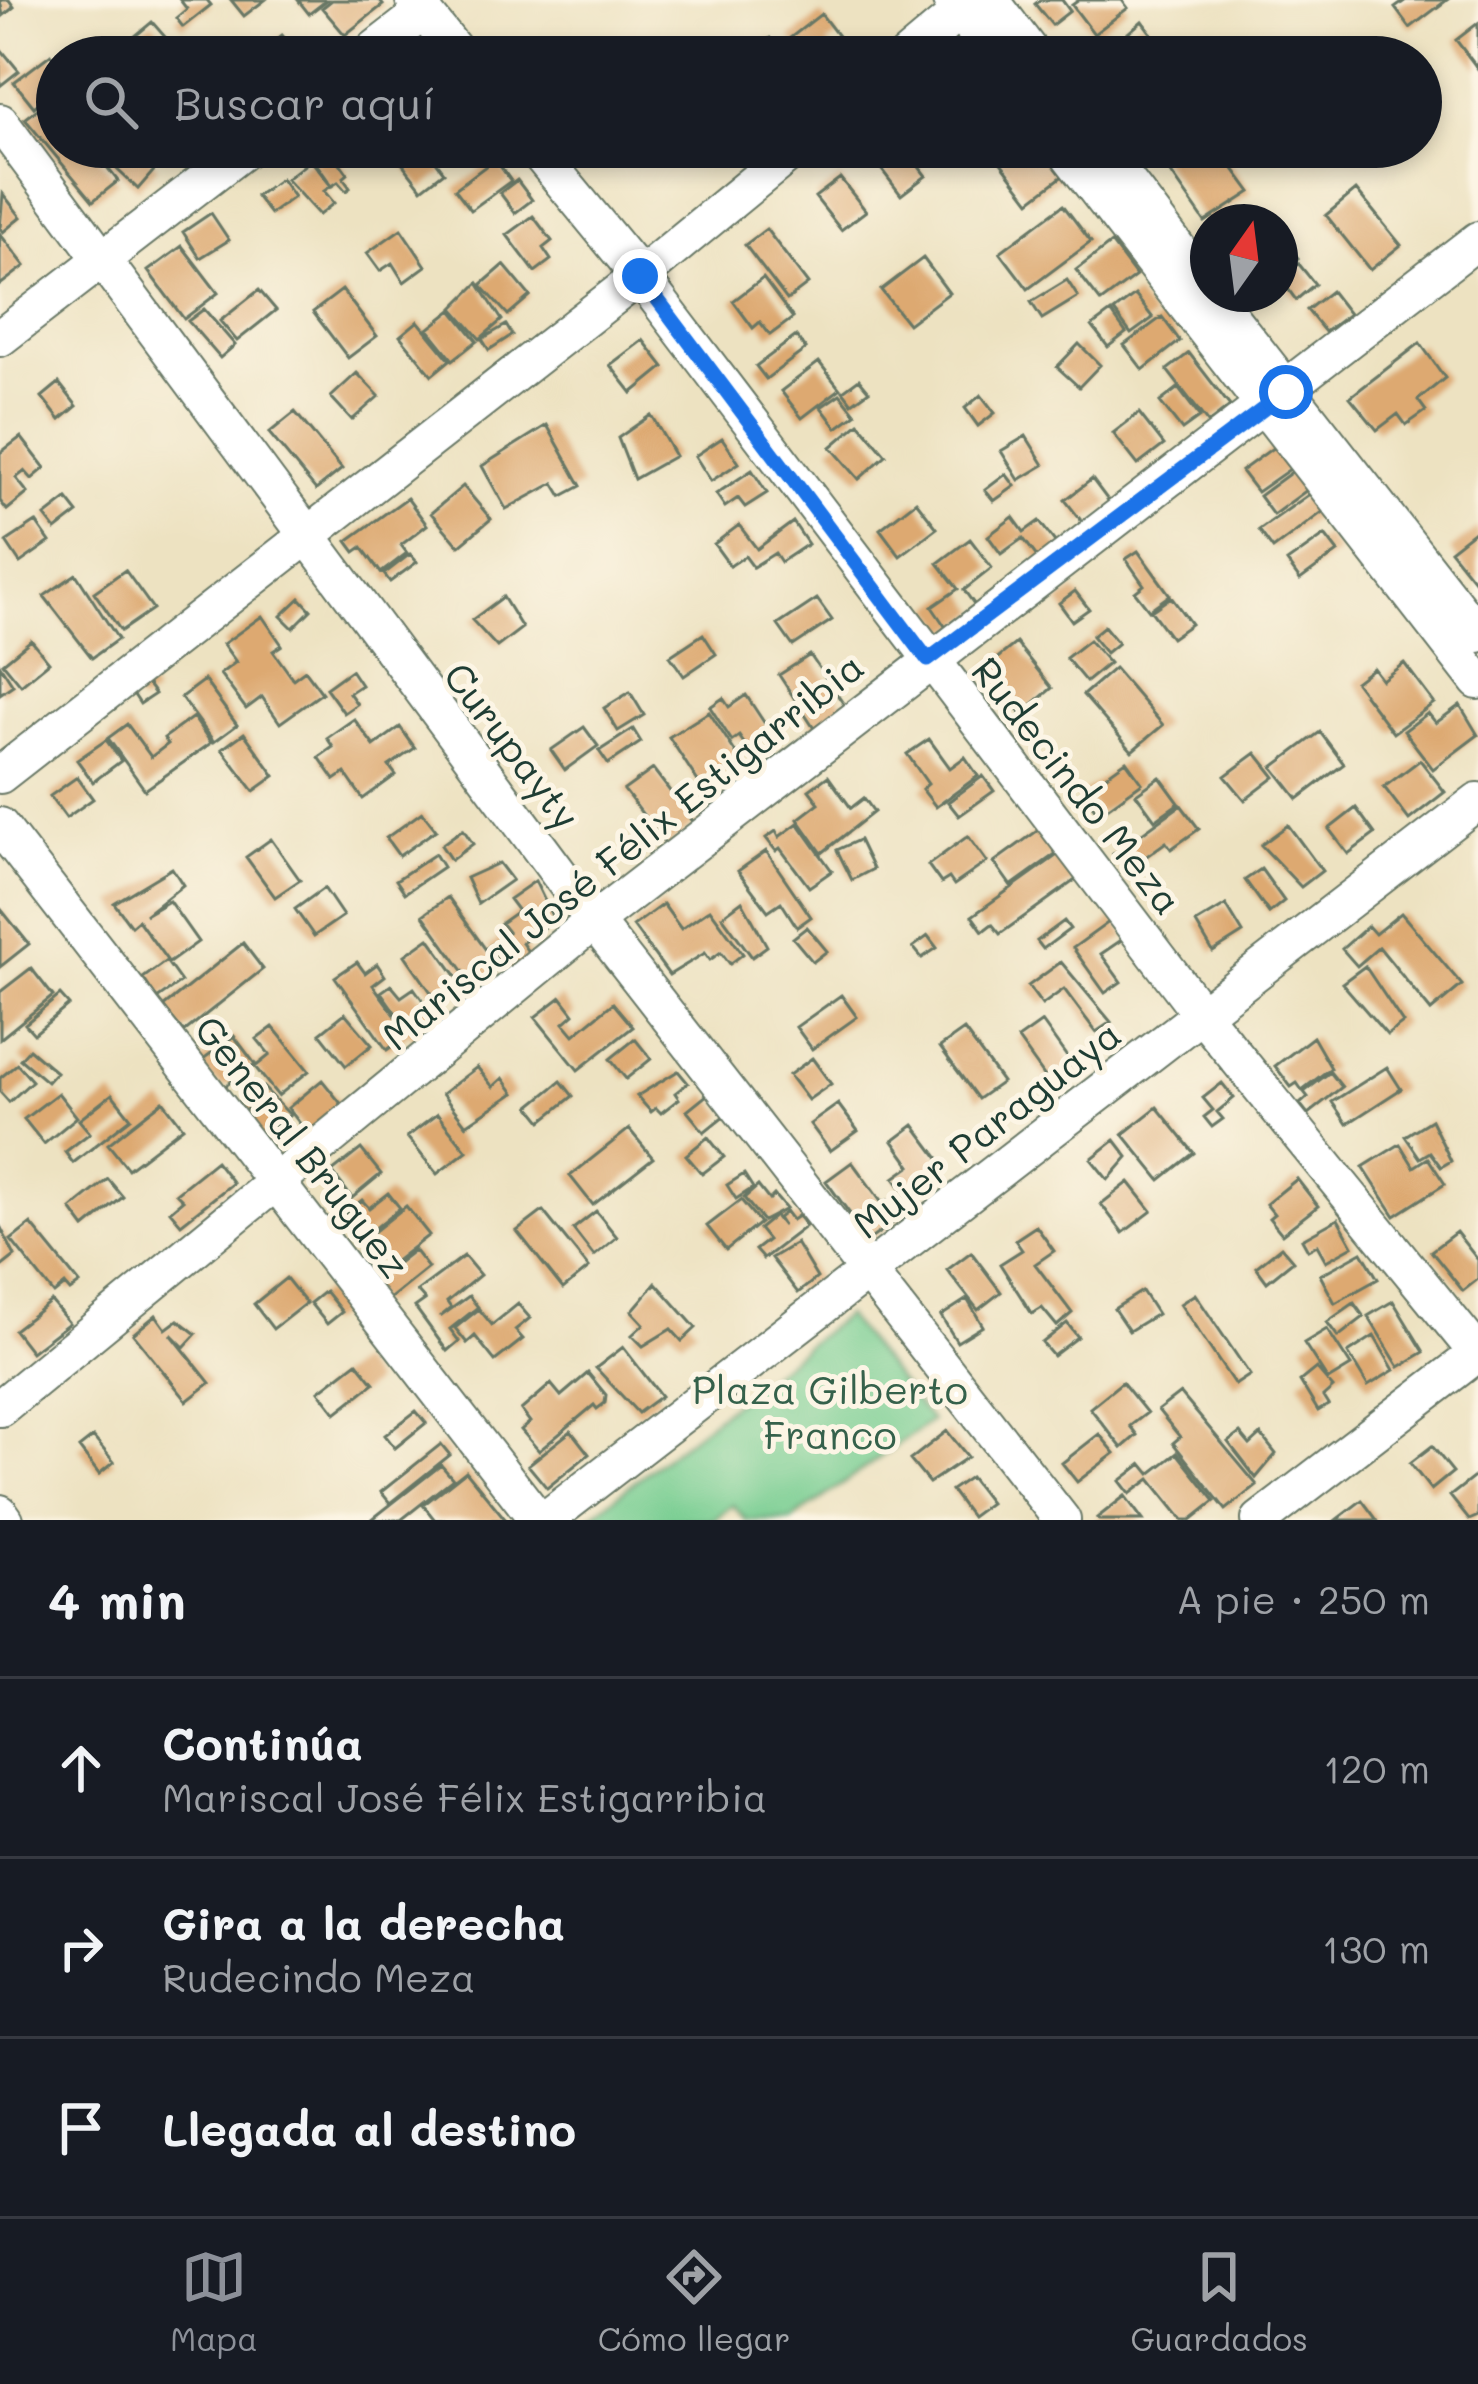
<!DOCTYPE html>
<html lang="es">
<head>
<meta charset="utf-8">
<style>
	:root { --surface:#171b24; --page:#242831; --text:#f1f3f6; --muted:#9ea1a6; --line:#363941; --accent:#8c9099 }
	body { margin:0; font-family:Mali,sans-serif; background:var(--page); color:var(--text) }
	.compass { position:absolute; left:1190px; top:204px; width:108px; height:108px; border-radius:50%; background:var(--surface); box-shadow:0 6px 18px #0003; rotate:14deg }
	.stop { position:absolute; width:36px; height:36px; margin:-27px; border:9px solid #1a73e8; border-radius:50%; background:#fff }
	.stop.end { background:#1a73e8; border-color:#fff; box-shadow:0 3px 12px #0008 }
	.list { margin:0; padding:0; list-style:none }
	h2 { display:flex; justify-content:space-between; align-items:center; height:156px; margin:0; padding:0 48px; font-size:51px }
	h2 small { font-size:39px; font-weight:400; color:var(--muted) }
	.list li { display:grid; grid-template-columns:78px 1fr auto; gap:36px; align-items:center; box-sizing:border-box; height:180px; padding:0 48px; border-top:3px solid var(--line) }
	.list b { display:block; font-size:45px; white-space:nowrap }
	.list p { margin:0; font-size:39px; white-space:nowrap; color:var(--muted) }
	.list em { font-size:39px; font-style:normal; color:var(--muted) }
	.icon { flex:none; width:66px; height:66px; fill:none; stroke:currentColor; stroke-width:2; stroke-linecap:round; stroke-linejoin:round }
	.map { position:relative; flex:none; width:1478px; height:1520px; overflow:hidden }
	.search { position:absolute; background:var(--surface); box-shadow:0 6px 18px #0003; left:36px; right:36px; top:36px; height:132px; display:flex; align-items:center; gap:30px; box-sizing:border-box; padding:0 42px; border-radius:66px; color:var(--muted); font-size:45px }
	.sheet { height:696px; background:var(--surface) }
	nav { display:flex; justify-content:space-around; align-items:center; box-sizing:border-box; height:168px; border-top:3px solid var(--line); background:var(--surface); font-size:33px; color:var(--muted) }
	nav a { display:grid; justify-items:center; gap:6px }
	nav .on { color:var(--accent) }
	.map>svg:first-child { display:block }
	.green { fill:#77cd91; stroke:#4b8562; stroke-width:3 }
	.building { fill:#dda971 }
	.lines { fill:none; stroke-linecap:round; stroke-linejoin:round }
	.minor-casing { stroke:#677765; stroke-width:40 }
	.minor { stroke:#fff; stroke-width:36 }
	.route { stroke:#1a73e8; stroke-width:15 }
	.labels { text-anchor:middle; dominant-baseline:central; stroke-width:10; stroke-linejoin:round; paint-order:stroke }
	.street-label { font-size:39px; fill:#1f3d34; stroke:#fcf5e5 }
	.park-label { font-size:39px; fill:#35614b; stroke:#fcf5e5 }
</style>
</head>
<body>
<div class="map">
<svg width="1478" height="1520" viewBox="0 0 1478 1520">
	<rect width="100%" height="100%" fill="#fcf5e5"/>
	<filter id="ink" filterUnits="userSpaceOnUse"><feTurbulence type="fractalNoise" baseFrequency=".00833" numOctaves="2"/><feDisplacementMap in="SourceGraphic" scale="24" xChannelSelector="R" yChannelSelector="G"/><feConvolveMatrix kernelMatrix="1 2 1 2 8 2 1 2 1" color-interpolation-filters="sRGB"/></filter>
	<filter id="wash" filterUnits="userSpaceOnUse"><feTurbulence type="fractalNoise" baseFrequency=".004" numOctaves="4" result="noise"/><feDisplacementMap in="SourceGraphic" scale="48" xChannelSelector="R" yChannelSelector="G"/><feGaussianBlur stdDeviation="2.7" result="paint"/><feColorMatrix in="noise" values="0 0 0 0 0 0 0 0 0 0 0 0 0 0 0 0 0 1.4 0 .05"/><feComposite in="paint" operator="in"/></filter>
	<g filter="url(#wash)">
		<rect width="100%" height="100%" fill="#ede2c1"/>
		<path class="green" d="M845,1315L931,1421L792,1520H746L733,1505L713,1520H586Z"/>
		<g id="blocks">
			<path class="building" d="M0,0H9L14,7L3,16Z
				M180,0H207L211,5L183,27L176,18L187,9Z
				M231,0H265L244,16Z
				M298,0H327L309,14Z
				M332,0H379L383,5L345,35L322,8Z
				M1040,0H1062L1070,11L1052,25L1035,4Z
				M1079,0H1122L1128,8L1094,34L1072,5Z
				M1406,0H1447L1410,28L1395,8Z
				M821,14L838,36L827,44L837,57H805L790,38Z
				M1142,21L1157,41L1136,57H1100Z
				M152,22L166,38L144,57H130L122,47Z
				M1478,23V69L1456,40Z
				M282,35L300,57H255Z
				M770,38L779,51L770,57H744Z
				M419,45L428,57H403Z
				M0,48L19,71L0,86Z
				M51,54L57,61V88L34,107L14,82Z
				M53,97L57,147H91L118,181L93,201L25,119Z
				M115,147H137L158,166L138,189L105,158Z
				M376,147H406L387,161Z
				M425,147L444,172L422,189L402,163Z
				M469,147H501L481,162Z
				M596,147H625L607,161Z
				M885,147H904L926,176L901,195L872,157Z
				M989,147H1042L1064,175L1030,201Z
				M1153,147H1194L1200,156L1218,147L1251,192L1205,222Z
				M329,148L348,174L343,178L350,188L346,191L338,182L332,186L313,159Z
				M495,159L511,181L471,210L455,189Z
				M311,160L331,186L324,191L334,203L319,215L286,179Z
				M840,178L866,211L841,230L815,197Z
				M281,179L294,197L270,214L256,196Z
				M517,180L532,200L515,213L500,193Z
				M1356,190L1401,245L1370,270L1326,215Z
				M3,194L21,217L3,232L0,228Z
				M1063,205L1091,242L1028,289L1000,252Z
				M211,213L229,240L200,258L183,232Z
				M533,216L552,241L543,248L551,260L535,272L507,235Z
				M401,229L426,266L404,282L392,263L380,271L367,253Z
				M766,229L808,284L787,300L745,245Z
				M0,234L25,266L0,285Z
				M1280,235L1298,258L1280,272Z
				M1111,243L1136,276L1101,302L1076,270Z
				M182,246L218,293L184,319L148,271Z
				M923,258L949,293L908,324L881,290Z
				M1298,263L1315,284L1296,300L1280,278Z
				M504,265L530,296L508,315L481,285Z
				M763,278L793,318L770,335L760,322L753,328L733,301Z
				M1067,280L1078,297L1042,319L1031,302Z
				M478,283L502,320L480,339L453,308Z
				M259,290L276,310L237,341L220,321Z
				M342,290L377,336L348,358L313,312Z
				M1331,291L1349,314L1325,332L1307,310Z
				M1135,295L1153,318L1131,334L1114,311Z
				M204,309L235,345L220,358L188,321Z
				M452,310L477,341L453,360L428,329Z
				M1111,312L1126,333L1108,347L1092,326Z
				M1162,317L1180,341L1143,370L1124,345Z
				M418,321L450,360L432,375L400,336Z
				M506,325L512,335L489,350L482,339Z
				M796,336L806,349L766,379L756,366Z
				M643,340L664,367L632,393L610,365Z
				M1420,343L1445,378L1418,400L1426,411L1406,425L1398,414L1377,430L1350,397Z
				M1079,344L1100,365L1079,387L1057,367Z
				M1189,353L1230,406L1208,423L1167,370Z
				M819,362L840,389L802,418L781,391Z
				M357,373L379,396L352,420L331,397Z
				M859,379L869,391L852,403L843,391Z
				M59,383L77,406L60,420L42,397Z
				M1178,388L1200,417L1182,430L1160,402Z
				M840,394L856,414L837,428L821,407Z
				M981,395L995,413L978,426L965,408Z
				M295,412L342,469L316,490L269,433Z
				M1139,413L1164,445L1138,465L1113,433Z
				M651,415L675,456L634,479L618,438Z
				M859,423L886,455L859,479L831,447Z
				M547,425L581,486L562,496L554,483L506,509L482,466Z
				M1026,436L1044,465L1019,480L1001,451Z
				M21,437L45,468L32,479L25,471L16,478L28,493L7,510L0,501V453Z
				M722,438L739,463L711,481L695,456Z
				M1274,447L1290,469L1257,492L1241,471Z
				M1304,463L1318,482L1273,515L1259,496Z
				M752,470L767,493L745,507L738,498L725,507L716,494Z
				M1006,474L1015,486L994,501L985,490Z
				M1092,479L1110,503L1083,523L1065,500Z
				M463,486L491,519L459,546L431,513Z
				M1311,493L1324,511L1273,549L1259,530Z
				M407,498L427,525L401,545L407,553L381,573L362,547L355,552L347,541Z
				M67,499L78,513L56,530L45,516Z
				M916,501L937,528L900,556L880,529Z
				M1013,517L1024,532L1039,521L1065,555L1046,569L1023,538L1001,554L988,536Z
				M36,522L50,542L20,563L6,542Z
				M793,522L808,544L781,562L775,553L753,567L745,556L730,566L714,544L739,525L757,549Z
				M1478,528V585L1450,550Z
				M1325,535L1338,552L1300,580L1287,562Z
				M970,539L992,568L964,590L979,611L949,632L932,607L958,589L938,563Z
				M1138,551L1170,595L1149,610L1135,592L1144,585L1126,559Z
				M410,554L417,562L390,582L384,574Z
				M125,570L153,609L121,631L94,592Z
				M76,574L118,639L92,658L44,596Z
				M1075,591L1089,609L1072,621L1059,603Z
				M503,597L522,628L497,647L472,620Z
				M1171,597L1191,624L1171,638L1151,611Z
				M300,598L311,610L293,628L281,616Z
				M817,599L832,620L793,646L778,625Z
				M262,616L282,645L273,651L293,679L305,670L322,693L280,723L262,697L246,709L220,674L236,662L223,644Z
				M1104,626L1118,643L1106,653L1092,636Z
				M703,634L716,654L684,676L670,656Z
				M31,640L49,662L21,685L3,663Z
				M1089,640L1109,663L1086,682L1066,658Z
				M1016,643L1052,688L1021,714L984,669Z
				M810,655L847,709L815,730L779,675Z
				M1404,663L1434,703L1393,733L1355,682L1373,668L1382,680Z
				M0,665L13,685L0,694Z
				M1114,668L1163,725L1132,751L1083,695Z
				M351,670L361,685L349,693L357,704L344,713L326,688Z
				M204,680L237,725L214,742L181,697Z
				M146,682L155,694L140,704L132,692Z
				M630,692L644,715L618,731L604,708Z
				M746,695L771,733L748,749L739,736L732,741L710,707L723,698L729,707Z
				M1460,705L1478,735L1433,769L1404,731L1428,713L1436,723Z
				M709,712L741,761L701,786L669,737Z
				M193,717L211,743L145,790L108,738L127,724L151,757L168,744L164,738Z
				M354,719L374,746L400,727L415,748L389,766L396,775L363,799L345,773L335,780L319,757L333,747L327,738Z
				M584,727L598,746L565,770L551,750Z
				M633,729L641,742L608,764L599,751Z
				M1320,732L1344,764L1298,799L1273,767Z
				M244,733L275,776L254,791L222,749Z
				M929,739L950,768L965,757L978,776L936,807L922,789L928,784L907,754Z
				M106,740L121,761L93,782L77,760Z
				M1256,753L1275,777L1245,800L1225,776Z
				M1420,760L1445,792L1409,820L1384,787Z
				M1126,761L1142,783L1099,814L1083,792Z
				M653,769L695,824L667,846L624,790Z
				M828,776L851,808L864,798L874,812L822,853L798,819L819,803L809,790Z
				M983,776L994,791L959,816L948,802Z
				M77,777L93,799L66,818L50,796Z
				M1160,777L1179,803L1155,820L1136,794Z
				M1181,805L1199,829L1171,849L1166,842L1126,871L1113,854Z
				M1356,808L1375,834L1348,854L1329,829Z
				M422,812L436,830L399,856L386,838Z
				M798,823L832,871L809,887L780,848L776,851L766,838L776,831L779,837Z
				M1288,825L1322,871L1301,887L1261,845Z
				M1044,826L1061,850L1011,886L994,862Z
				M463,829L473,844L451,860L441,845Z
				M968,836L987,862L954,885L949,878L941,883L928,865Z
				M271,839L300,880L275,897L246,857Z
				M859,840L873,869L852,880L837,850Z
				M766,851L811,917L797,927L781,902L768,911L738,871Z
				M1063,851L1081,876L1000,934L992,924L983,931L972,916Z
				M435,854L443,867L405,893L396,880Z
				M499,863L512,880L478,904L466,878Z
				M172,868L183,885L145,915L169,901L198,942L169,963L138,920L131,926L114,903Z
				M1261,869L1284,901L1269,913L1245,880Z
				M535,881L554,920L522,943L531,956L507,973L488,947L508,932L501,923L518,911L509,899Z
				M324,888L343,916L314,936L295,909Z
				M448,897L499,968L474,986L423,915Z
				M742,901L767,946L752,957L722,916Z
				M663,904L681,929L710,909L743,954L730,964L721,952L710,960L705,953L669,975L633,926Z
				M1226,905L1243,933L1213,952L1196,923Z
				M0,908L29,944L0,967Z
				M1401,913L1462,985L1431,1011L1379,947L1357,966L1342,949L1368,926L1375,934Z
				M1113,919L1126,937L1101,954L1121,982L1105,993L1073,948Z
				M1064,921L1070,929L1043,949L1037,941Z
				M807,927L827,951L813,962L793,938Z
				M928,936L937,948L922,958L913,947Z
				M429,938L460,981L435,998L405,955Z
				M243,943L263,969L184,1032L163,1007Z
				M166,961L181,982L157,999L143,978Z
				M357,962L365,973L377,964L385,976L373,985L409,1034L387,1050L335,977Z
				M1061,962L1111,1022L1096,1032L1064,989L1042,1005L1028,986Z
				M1365,966L1403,1023L1387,1035L1342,983Z
				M31,968L53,996L0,1039V992Z
				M391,985L401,997L414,988L441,1026L417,1043L381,992Z
				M60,995L69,1005L34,1034L25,1024Z
				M841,995L857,1017L812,1049L796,1027Z
				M561,997L574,1014L564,1023L574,1035L613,1003L633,1027L578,1070L535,1017Z
				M345,1013L372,1045L346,1066L320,1033Z
				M1042,1022L1072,1064L1048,1081L1018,1039Z
				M273,1027L309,1071L278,1096L255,1067L270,1055L257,1039Z
				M964,1030L1002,1082L978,1099L940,1047Z
				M234,1036L255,1064L224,1087L195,1065Z
				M1313,1037L1331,1068L1302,1090L1297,1083L1291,1087L1275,1066Z
				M635,1039L651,1059L626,1079L610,1059Z
				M29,1049L56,1072L47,1082L20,1059Z
				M812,1058L831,1084L808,1100L789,1075Z
				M17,1064L32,1081L9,1102L0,1092V1078Z
				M477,1067L493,1087L503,1078L514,1093L466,1125L442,1094Z
				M1387,1067L1401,1089L1347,1124L1332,1102Z
				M678,1071L688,1083L675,1093L679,1099L661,1113L656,1108L651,1112L637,1096Z
				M1330,1072L1342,1087L1308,1114L1300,1104L1308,1097L1304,1092Z
				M322,1080L343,1106L308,1134L288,1108Z
				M561,1081L573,1096L542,1121L530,1106Z
				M1222,1083L1234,1098L1217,1112L1223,1119L1212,1127L1204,1117L1213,1110L1203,1098Z
				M263,1087L290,1115L256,1141L237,1117L258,1100L253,1095Z
				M58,1093L77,1117L44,1144L24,1119Z
				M112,1094L131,1118L73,1163L65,1152L90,1133L79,1120Z
				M708,1094L725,1115L704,1132L687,1111Z
				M163,1101L183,1127L128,1169L108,1144Z
				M838,1104L858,1131L830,1151L810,1124Z
				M1157,1107L1194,1153L1160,1180L1123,1134Z
				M437,1114L467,1151L437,1174L407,1137Z
				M1431,1120L1451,1161L1441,1167L1430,1152L1420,1158L1405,1136Z
				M914,1125L946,1168L907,1196L894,1178L911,1166L893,1141Z
				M629,1129L653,1158L593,1205L570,1176Z
				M708,1137L724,1157L702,1174L686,1155Z
				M1115,1140L1128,1157L1108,1180L1091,1159Z
				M1400,1144L1414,1167L1428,1158L1445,1184L1395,1216L1363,1167Z
				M361,1149L381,1174L352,1198L332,1172Z
				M216,1161L233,1183L181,1224L170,1211L183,1200L176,1193Z
				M852,1162L882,1203L887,1200L900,1218L869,1240L826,1181Z
				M744,1174L753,1188L736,1199L727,1185Z
				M108,1179L123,1197L85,1228L71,1209Z
				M1297,1179L1318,1206L1282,1234L1269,1218L1274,1214L1266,1204Z
				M1129,1182L1152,1211L1123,1233L1101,1204Z
				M758,1186L769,1200L774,1195L786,1209L763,1221L744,1198Z
				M388,1193L400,1208L362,1239L343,1215L362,1200L369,1208Z
				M741,1200L760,1223L726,1250L707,1226Z
				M406,1206L429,1235L389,1266L366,1238Z
				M543,1211L589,1268L563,1289L517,1231Z
				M596,1211L617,1237L594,1256L573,1229Z
				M786,1212L792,1220L798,1216L806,1226L763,1259L755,1250L768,1240L759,1229L775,1216L783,1226L778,1218Z
				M1338,1219L1353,1246L1326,1261L1317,1245L1308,1250L1302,1239Z
				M31,1224L80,1284L70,1291L65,1285L54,1294L11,1240Z
				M0,1226L15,1256L0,1268Z
				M1036,1226L1054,1251L1035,1264L1072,1313L1057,1326L1042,1308L1032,1314L1000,1264L1022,1250L1015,1240Z
				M1456,1232L1478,1260V1279L1463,1291L1431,1251Z
				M796,1243L817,1278L798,1293L771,1258Z
				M1281,1247L1293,1261L1267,1282L1256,1267Z
				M414,1250L428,1268L382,1305L367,1287Z
				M971,1252L1001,1292L978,1310L947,1270Z
				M1362,1252L1378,1279L1335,1303L1320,1275Z
				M464,1256L480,1275L447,1302L451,1308L440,1317L469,1296L478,1307L450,1329L459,1341L447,1351L415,1307L425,1300L417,1291Z
				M286,1278L306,1303L273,1329L254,1304Z
				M656,1283L696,1328L682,1341L671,1329L643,1346L632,1335L644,1324L632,1311Z
				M325,1291L342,1312L327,1324L310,1303Z
				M1142,1291L1157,1314L1129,1331L1114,1309Z
				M1195,1294L1250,1375L1235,1385L1180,1304Z
				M967,1299L983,1326L957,1342L941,1316Z
				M51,1301L69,1323L31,1352L14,1330Z
				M1393,1301L1424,1352L1399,1367L1368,1316Z
				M1354,1303L1364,1317L1338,1337L1327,1322Z
				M518,1304L530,1318L515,1330L523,1339L495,1361L475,1336L467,1343L455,1328L479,1309L492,1325Z
				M156,1315L166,1329L178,1320L196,1334L184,1347L171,1334L210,1383L187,1401L133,1334Z
				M1067,1323L1078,1337L1053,1356L1042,1343Z
				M1327,1329L1351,1366L1328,1380L1304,1343Z
				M1374,1336L1394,1370L1368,1386L1348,1353Z
				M623,1347L661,1396L638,1413L596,1368Z
				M357,1362L374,1383L336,1413L319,1391Z
				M1316,1368L1333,1388L1323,1397L1328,1405L1318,1411L1300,1381Z
				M588,1373L606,1395L605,1403L597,1409L594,1405L539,1451L521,1430L530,1422L521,1410L551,1384L561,1396Z
				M1122,1382L1147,1413L1130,1426L1137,1435L1122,1448L1090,1408Z
				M1180,1393L1257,1485L1226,1510L1173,1443L1180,1437L1158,1410Z
				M416,1411L426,1423L395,1448L385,1435Z
				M571,1431L589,1454L547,1488L528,1465Z
				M947,1431L968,1457L929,1483L910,1460Z
				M1240,1433L1250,1445L1261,1435L1276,1454L1256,1478L1228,1442Z
				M1099,1434L1115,1453L1077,1482L1062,1463Z
				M93,1437L114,1462L99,1474L79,1448Z
				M441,1444L450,1455L390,1503L381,1492Z
				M1432,1446L1453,1472L1431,1490L1410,1463Z
				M1177,1453L1215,1501L1191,1520H1183L1150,1479L1130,1494L1120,1481L1142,1464L1150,1474Z
				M441,1465L453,1479L401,1520H371Z
				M466,1471L483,1492L506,1520H435L423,1505Z
				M1478,1474V1516L1469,1520L1450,1496Z
				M970,1477L990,1503L971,1517L951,1490Z
				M1125,1496L1143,1520H1099L1097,1518Z
				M1362,1500L1377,1520H1336Z"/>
		</g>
	</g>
	<g filter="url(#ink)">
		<use href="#blocks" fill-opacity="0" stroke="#677765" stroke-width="3"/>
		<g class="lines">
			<g class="minor-casing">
				<path id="minor" d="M414,0L460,57
					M951,0L995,57
					M991,0L1034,57
					M365,57L423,12
					M906,57L974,0
					M0,122L594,921L1062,1520
					M534,147L640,276L1202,1015L1478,1354
					M1063,147L1478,681
					M1101,147L1208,289
					M1212,294L1478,634
					M0,338L248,147
					M0,775L640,276L797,147
					M0,826L538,1520
					M0,1408L594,921L1478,240
					M0,1513L5,1520
					M545,1520L1478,801
					M1260,1520L1478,1353"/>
			</g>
			<use href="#minor" class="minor"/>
		</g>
	</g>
	<g class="lines" filter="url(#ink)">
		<path class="route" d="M640,276L928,660L1286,392"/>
	</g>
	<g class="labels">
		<g class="street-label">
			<text transform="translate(513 745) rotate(53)">Curupayty</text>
			<text transform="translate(1078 785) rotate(52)">Rudecindo Meza</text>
			<text transform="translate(622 850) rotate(-39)">Mariscal José Félix Estigarribia</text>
			<text transform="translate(986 1128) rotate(-38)">Mujer Paraguaya</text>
			<text transform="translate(303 1146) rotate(52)">General Bruguez</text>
		</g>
		<g class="park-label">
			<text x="830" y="1388">Plaza Gilberto<tspan x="830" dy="45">Franco</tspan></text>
		</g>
	</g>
</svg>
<svg class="compass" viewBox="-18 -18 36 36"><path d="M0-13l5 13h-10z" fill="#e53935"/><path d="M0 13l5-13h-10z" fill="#9ea1a6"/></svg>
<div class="stop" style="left:1286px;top:392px"></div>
<div class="stop end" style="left:640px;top:276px"></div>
<div class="search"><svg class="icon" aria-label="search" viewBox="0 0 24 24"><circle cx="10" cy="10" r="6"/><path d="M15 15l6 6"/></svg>Buscar aquí</div>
</div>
<section class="sheet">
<h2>4 min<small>A pie · 250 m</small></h2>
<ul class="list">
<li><svg class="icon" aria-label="ahead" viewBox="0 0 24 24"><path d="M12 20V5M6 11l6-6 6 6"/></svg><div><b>Continúa</b><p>Mariscal José Félix Estigarribia</p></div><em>120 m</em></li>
<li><svg class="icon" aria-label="right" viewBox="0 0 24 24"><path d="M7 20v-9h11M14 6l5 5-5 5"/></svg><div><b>Gira a la derecha</b><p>Rudecindo Meza</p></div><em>130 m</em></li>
<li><svg class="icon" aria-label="arrive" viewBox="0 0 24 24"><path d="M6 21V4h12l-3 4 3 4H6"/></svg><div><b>Llegada al destino</b></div></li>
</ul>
</section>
<nav>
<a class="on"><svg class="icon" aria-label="map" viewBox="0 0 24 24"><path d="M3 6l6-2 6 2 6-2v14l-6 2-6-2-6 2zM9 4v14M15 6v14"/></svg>Mapa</a>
<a><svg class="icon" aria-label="directions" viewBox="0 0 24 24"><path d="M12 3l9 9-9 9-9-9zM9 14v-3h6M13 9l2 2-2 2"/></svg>Cómo llegar</a>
<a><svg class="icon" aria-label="saved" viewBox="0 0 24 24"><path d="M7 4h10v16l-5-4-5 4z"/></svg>Guardados</a>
</nav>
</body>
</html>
